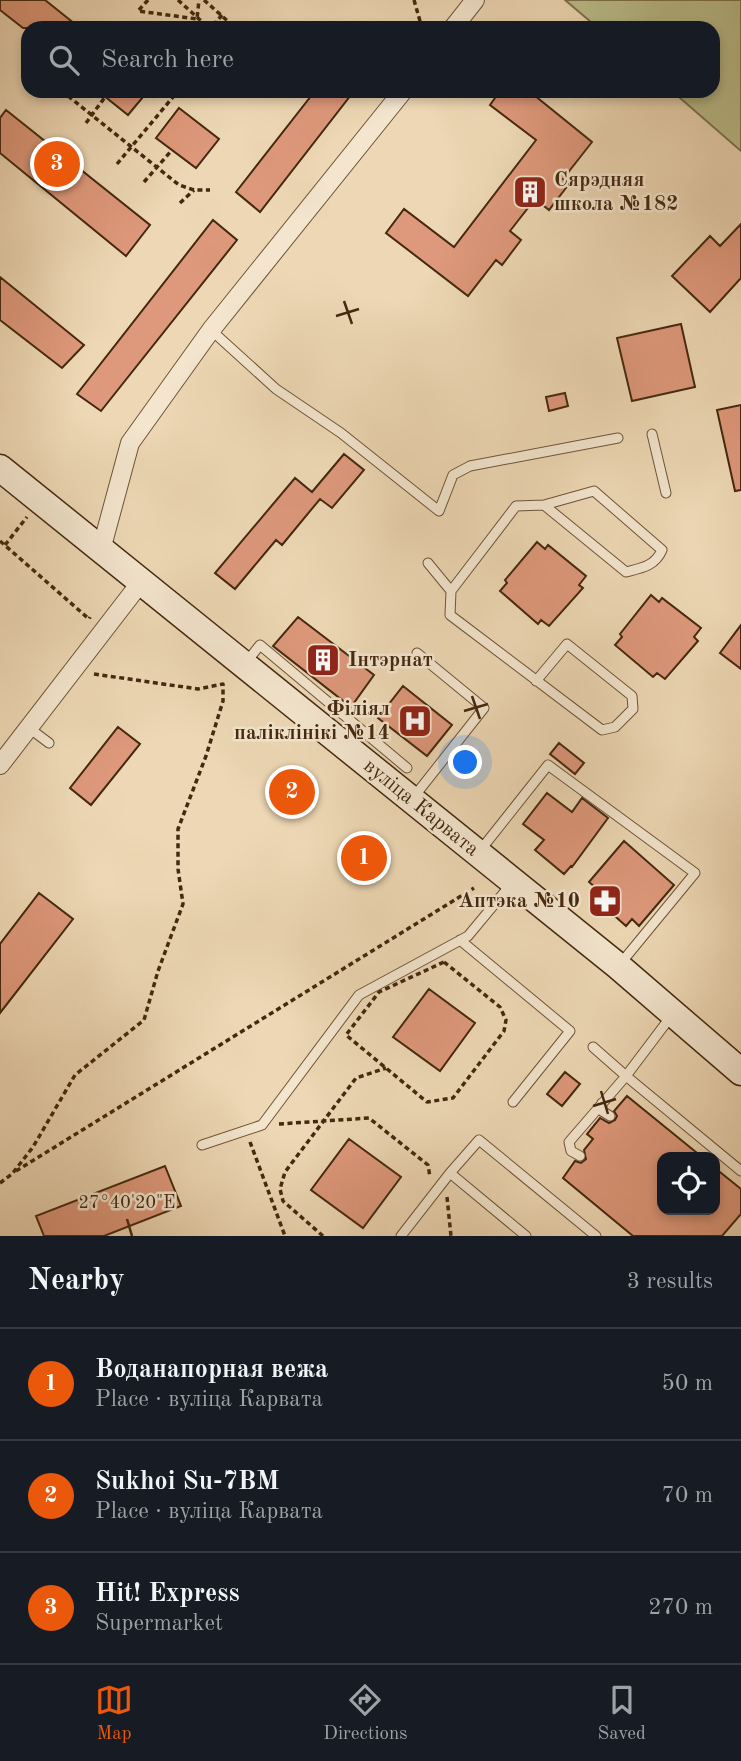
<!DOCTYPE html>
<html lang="en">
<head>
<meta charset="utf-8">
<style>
	:root { --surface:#171b24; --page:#20242c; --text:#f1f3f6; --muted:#9ea1a6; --line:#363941; --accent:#ea580c }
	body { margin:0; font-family:"Old Standard TT",serif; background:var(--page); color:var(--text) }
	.controls { position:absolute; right:21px; bottom:21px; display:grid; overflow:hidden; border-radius:14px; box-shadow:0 4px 10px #0003 }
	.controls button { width:63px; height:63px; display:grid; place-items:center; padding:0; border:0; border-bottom:2px solid var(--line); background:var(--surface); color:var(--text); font:35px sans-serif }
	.you { position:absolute; left:466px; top:763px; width:24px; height:24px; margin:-18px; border:5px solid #fff; border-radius:50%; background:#1a73e8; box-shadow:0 0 0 10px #1a73e833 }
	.badge { display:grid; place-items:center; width:46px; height:46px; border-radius:50%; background:var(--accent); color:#fff; font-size:23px; font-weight:700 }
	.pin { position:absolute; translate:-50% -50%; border:4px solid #fff; box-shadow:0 2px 7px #0006 }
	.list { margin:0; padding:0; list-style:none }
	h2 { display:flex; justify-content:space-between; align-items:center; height:91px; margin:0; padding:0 28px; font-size:30px }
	h2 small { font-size:23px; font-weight:400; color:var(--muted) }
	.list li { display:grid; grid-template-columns:46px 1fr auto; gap:21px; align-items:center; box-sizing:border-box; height:112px; padding:0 28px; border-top:2px solid var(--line) }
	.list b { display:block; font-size:26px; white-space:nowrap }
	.list p { margin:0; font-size:23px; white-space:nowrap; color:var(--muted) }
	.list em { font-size:23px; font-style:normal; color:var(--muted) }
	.icon { flex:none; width:38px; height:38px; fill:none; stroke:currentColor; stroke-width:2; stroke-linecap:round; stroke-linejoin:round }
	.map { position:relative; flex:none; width:741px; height:1236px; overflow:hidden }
	.search { position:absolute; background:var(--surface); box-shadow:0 4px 10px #0003; left:21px; right:21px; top:21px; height:77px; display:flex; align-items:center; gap:18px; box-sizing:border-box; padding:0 24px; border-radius:21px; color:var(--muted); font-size:26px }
	.sheet { height:427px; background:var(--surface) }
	nav { display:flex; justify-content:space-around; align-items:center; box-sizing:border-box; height:98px; border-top:2px solid var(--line); background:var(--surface); font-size:19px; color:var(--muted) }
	nav a { display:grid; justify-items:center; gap:4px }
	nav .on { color:var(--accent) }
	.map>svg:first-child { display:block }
	.green { fill:#babe8b; stroke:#7f734d; stroke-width:2 }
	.building { fill:#de987b; stroke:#44280f; stroke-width:2 }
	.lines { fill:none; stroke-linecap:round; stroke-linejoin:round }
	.lane-casing { stroke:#6e5438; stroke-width:11 }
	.street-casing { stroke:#6e5438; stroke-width:20 }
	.secondary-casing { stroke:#44280f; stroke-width:29 }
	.path { stroke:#44280f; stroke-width:3.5; stroke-dasharray:5 3.5; stroke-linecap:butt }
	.lane { stroke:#f3e5ce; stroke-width:9 }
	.street { stroke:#f3e5ce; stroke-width:18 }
	.secondary { stroke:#f3e5ce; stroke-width:26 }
	.ticks { fill:none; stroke:#44280f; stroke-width:2.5 }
	.labels { text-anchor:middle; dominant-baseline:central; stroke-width:5; stroke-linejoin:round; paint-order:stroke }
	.poi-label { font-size:21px; font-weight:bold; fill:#44280f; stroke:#f3e5ce; text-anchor:start }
	.street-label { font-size:21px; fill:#44280f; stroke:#f3e5ce }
	.ticks-label { font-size:18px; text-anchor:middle; fill:#44280f; stroke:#f3e5ce; stroke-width:5; stroke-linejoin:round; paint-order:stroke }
</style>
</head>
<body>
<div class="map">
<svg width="741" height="1236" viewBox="0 0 741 1236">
	<rect width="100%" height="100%" fill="#edd7b4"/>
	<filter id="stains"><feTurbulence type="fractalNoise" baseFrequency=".00286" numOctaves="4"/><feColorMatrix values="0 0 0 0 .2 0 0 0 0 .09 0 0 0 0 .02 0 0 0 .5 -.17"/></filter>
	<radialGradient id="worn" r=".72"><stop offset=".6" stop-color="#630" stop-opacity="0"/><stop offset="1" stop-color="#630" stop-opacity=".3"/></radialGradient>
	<path class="green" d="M565,0H741V151L672,91H713V28H598Z"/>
	<path class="building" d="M0,0H45L80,28H23L0,10Z
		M98,91H148L128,115Z
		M315,91H354L260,212L236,192Z
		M500,91H529L592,142L563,179L569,184L549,210L535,199L510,231L521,240L502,265L496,260L468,296L386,233L404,209L454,247L536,140L490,105Z
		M179,108L219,139L196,168L156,138Z
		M6,110L150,225L126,256L0,153V118Z
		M213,220L237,240L101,411L77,394Z
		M741,224V278L710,312L672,276L710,236L720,246Z
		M0,277L84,345L62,368L0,320Z
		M681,324L695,387L632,401L617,338Z
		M565,393L568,406L549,411L546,397Z
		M741,405V490L735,491L717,410Z
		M344,454L364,470L332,508L320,499L282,545L276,540L235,589L215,573L295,478L312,492Z
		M537,542L545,549L548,545L586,576L579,585L583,588L549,626L541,620L538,624L500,591L507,583L505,580Z
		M651,595L659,602L662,598L701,628L694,637L698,641L665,679L657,673L653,677L615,645L622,637L620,634Z
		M298,617L374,675L351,707L273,646Z
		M741,625V669L720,653Z
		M403,686L452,725L427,756L378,718Z
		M118,727L140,744L91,805L70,788Z
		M559,743L584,763L575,774L550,754Z
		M547,793L572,812L582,798L608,818L572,867L571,866L564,874L535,850L544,840L523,824Z
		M624,841L674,885L639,926L632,919L626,926L598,901L604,895L589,882Z
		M354 861a12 12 0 1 1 24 0a12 12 0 1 1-24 0Z
		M39,893L73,919L0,1013V944Z
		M429,989L475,1023L440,1071L393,1037Z
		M565,1072L580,1084L562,1106L547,1094Z
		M627,1096L702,1157H662V1210H715V1168L741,1189V1214L722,1236H633L563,1178L575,1161L581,1163L586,1159L584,1150L593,1139L587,1134L600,1118L609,1123L615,1120L617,1116L614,1111Z
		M349,1139L401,1177L363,1228L311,1190Z
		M165,1166L181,1206L104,1236H44L36,1216Z"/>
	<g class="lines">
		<g class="lane-casing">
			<path id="lane" d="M211,330L276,389L341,433L439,511L453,475L470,466L618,438
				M652,434L666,493
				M428,563L451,591L450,615L602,730L615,727L633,709L632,696L567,644L536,681
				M451,591L516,506L544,505L626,572C642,568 655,566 662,550L594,491L544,505
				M245,664L260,645L407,768
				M29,728L49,743
				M413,798L484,708L417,653
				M479,852L548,765L695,873L621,963
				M460,940L570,1031L513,1102
				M672,1015L626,1076L741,1171
				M602,1103V1111L610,1116
				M202,1145L262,1125L359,995L468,936L512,883
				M580,1156L571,1151L569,1142L626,1076L593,1047
				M401,1236L450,1173
				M526,1236L450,1173L479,1140L596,1236"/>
		</g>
		<g class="street-casing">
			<path id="street" d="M453,28L475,0
				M101,550L130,443L211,330L403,91
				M0,765L141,582"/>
		</g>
		<g class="secondary-casing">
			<path id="secondary" d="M0,468L618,966L741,1072"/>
		</g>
		<path class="path" d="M148,0L138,11L197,19L199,0
			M178,0L209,28
			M204,0L231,24L226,28
			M414,0L422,28
			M222,15L216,22L225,28
			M307,28H330
			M68,96L179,185L194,190H210
			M86,123L105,97
			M117,164L178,91
			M144,182L172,150
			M180,203L194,190
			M0,541L89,619L90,617
			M5,545L27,517
			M444,962L500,1007L506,1020L504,1031L453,1098L427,1102L346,1035L379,992Z
			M279,1124L369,1118L428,1165L430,1177
			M250,1142L285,1236
			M16,1171L474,888
			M0,1183L12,1174L33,1147L75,1075L144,1020L158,971L183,904L178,869V829L206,756L223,701V684L198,689L94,674
			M447,1197L451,1236
			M323,1236L283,1201L280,1189L285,1172L356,1078L386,1068"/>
		<use href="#lane" class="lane"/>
		<use href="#street" class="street"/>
		<use href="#secondary" class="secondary"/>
	</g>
	<path class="ticks" d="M344,301L352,324M336,316L359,309M472,696L480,719M464,711L488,704M601,1091L608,1114M593,1106L616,1099M127,1219L132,1236"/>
	<defs>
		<g id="building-square" transform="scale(1.75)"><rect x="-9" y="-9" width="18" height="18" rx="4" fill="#8f2418" stroke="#f3e5ce"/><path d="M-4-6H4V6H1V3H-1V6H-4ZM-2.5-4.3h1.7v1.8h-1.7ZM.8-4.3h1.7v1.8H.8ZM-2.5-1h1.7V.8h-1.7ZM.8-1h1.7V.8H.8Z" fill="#fff"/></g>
		<g id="hospital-square" transform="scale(1.75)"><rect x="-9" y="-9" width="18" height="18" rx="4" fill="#8f2418" stroke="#f3e5ce"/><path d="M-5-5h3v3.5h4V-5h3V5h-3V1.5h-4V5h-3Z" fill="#fff"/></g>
		<g id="pharmacy-square" transform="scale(1.75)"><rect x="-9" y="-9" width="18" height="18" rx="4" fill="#8f2418" stroke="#f3e5ce"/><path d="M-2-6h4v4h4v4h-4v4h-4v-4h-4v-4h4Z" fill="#fff"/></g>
	</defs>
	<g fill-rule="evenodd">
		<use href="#building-square" x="530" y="192"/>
		<use href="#building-square" x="323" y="660"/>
		<use href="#hospital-square" x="415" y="721"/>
		<use href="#pharmacy-square" x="605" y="901"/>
	</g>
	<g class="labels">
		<g class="poi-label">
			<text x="554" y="180">Сярэдняя<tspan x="554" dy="24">школа №182</tspan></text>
			<text x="348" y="660">Інтэрнат</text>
			<text x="390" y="709" text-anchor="end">Філіял<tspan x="390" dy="24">паліклінікі №14</tspan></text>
			<text x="580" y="901" text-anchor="end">Аптэка №10</text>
		</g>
		<g class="street-label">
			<text transform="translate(421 808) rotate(39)">вуліца Карвата</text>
		</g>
	</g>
	<g class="ticks-label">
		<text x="127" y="1208">27°40'20"E</text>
	</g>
	<rect width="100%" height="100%" filter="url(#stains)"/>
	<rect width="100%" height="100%" fill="url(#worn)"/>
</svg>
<div class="controls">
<button><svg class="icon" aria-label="locate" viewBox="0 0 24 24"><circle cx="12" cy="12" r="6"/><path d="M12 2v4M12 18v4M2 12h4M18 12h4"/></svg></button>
</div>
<div class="you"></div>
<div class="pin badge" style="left:364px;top:858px">1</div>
<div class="pin badge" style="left:292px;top:792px">2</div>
<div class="pin badge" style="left:57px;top:164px">3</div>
<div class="search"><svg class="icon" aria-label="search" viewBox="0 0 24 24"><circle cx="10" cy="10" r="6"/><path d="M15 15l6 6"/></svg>Search here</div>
</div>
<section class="sheet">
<h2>Nearby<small>3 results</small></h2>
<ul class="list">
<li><span class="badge">1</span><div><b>Воданапорная вежа</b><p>Place · вуліца Карвата</p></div><em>50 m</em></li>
<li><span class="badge">2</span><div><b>Sukhoi Su-7BM</b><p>Place · вуліца Карвата</p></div><em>70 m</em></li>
<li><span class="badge">3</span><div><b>Hit! Express</b><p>Supermarket</p></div><em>270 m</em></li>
</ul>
</section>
<nav>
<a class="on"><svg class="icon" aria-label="map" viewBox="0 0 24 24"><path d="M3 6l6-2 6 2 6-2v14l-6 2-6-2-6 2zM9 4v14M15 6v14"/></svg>Map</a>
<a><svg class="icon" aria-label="directions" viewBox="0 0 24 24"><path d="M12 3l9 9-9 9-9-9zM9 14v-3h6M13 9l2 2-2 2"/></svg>Directions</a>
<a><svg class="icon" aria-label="saved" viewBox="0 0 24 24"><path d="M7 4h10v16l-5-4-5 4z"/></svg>Saved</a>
</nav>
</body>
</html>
